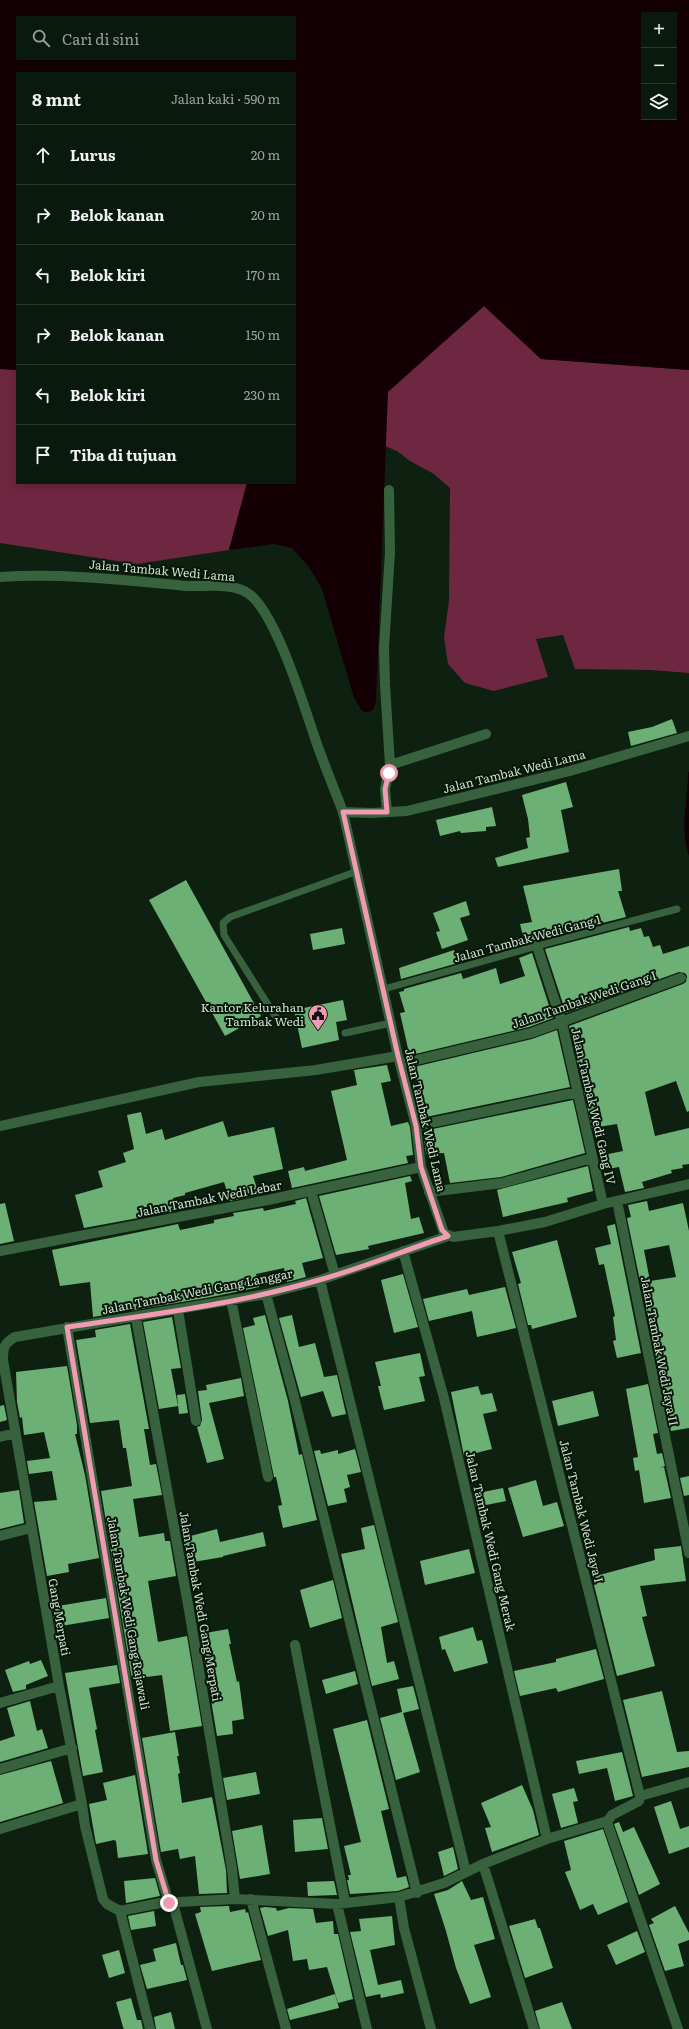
<!DOCTYPE html>
<html lang="id">
<head>
<meta charset="utf-8">
<style>
	:root { --surface:#0a190d; --page:#18261b; --text:#f1f3f6; --muted:#99a09d; --line:#2a382e }
	body { margin:0; font-family:Literata,serif; background:var(--page); color:var(--text) }
	.controls { position:absolute; right:12px; top:12px; display:grid; overflow:hidden; border-radius:0px; box-shadow:0 2px 10px #0003 }
	.controls button { width:36px; height:36px; display:grid; place-items:center; padding:0; border:0; border-bottom:1px solid var(--line); background:var(--surface); color:var(--text); font:20px sans-serif }
	.stop { position:absolute; width:12px; height:12px; margin:-9px; border:3px solid #f19ab3; border-radius:50%; background:#fff }
	.stop.end { background:#f19ab3; border-color:#fff; box-shadow:0 1px 4px #0008 }
	.list { margin:0; padding:0; list-style:none }
	h2 { display:flex; justify-content:space-between; align-items:center; height:52px; margin:0; padding:0 16px; font-size:17px }
	h2 small { font-size:13px; font-weight:400; color:var(--muted) }
	.list li { display:grid; grid-template-columns:26px 1fr auto; gap:12px; align-items:center; box-sizing:border-box; height:60px; padding:0 16px; border-top:1px solid var(--line) }
	.list b { display:block; font-size:15px; white-space:nowrap }
	.list em { font-size:13px; font-style:normal; color:var(--muted) }
	.icon { flex:none; width:22px; height:22px; fill:none; stroke:currentColor; stroke-width:2; stroke-linecap:round; stroke-linejoin:round }
	.map { position:relative; flex:none; width:689px; height:2029px; overflow:hidden }
	.search { position:absolute; background:var(--surface); box-shadow:0 2px 10px #0003; left:16px; top:16px; width:280px; height:44px; display:flex; align-items:center; gap:10px; box-sizing:border-box; padding:0 14px; border-radius:0px; color:var(--muted); font-size:15px }
	.panel { position:absolute; background:var(--surface); box-shadow:0 2px 10px #0003; left:16px; top:72px; width:280px; height:412px; border-radius:0px }
	.map>svg:first-child { display:block }
	.green { fill:#6e2740 }
	.water { fill:#140004; fill-rule:evenodd }
	.building { fill:#6db076; fill-rule:evenodd }
	.lines { fill:none; stroke-linecap:round; stroke-linejoin:round }
	.service { stroke:#37623d; stroke-width:7 }
	.minor { stroke:#37623d; stroke-width:10 }
	.tertiary { stroke:#37623d; stroke-width:10 }
	.route { stroke:#f19ab3; stroke-width:5 }
	.labels { text-anchor:middle; dominant-baseline:central; stroke-width:4; stroke-linejoin:round; paint-order:stroke }
	.street-label { font-size:12px; fill:#d3dfd3; stroke:#051808 }
	.poi-label { font-size:12px; fill:#d3dfd3; stroke:#051808; text-anchor:end }
</style>
</head>
<body>
<div class="map">
<svg width="689" height="2029" viewBox="0 0 689 2029">
	<rect width="100%" height="100%" fill="#0e2111"/>
	<path class="green" d="M484,306L541,359L689,370V673L651,670L575,669L563,635L536,639L548,677L494,691L465,683L448,664L444,637L449,601L450,488L434,474L410,461L397,451L385,446L387,392Z
		M0,369L17,370V483H247L229,550L137,564L0,543Z"/>
	<path class="water" d="M0,0H689V370L541,359L484,306L388,392L376,699C375,709 372,714 362,711L354,698L322,589L309,567L292,548L274,544L229,550L247,483H295V73H17V370L0,369ZM644,15H674V117H644ZM17,17H295V59H17Z
		M688,772H689V856C679,824 688,803 688,772Z"/>
	<path class="building" d="M672,719L677,733L631,746L628,732L652,727Z
		M566,782L573,807L561,810L569,852L498,867L495,858L528,848L526,838L530,837L528,819L522,795Z
		M492,807L496,826L486,827V831L461,833L460,831L440,836L436,820Z
		M619,869L622,891H618L626,917L535,940L525,944L520,924L532,922L523,886Z
		M186,880L261,1016L225,1036L149,900Z
		M466,901L470,915L460,918L468,940L442,949L436,932L440,931L433,913Z
		M629,927L630,931L641,928L644,937L649,936L653,947L660,945L663,954L689,946V1111L687,1112L676,1081L645,1092L655,1136L689,1128V1164L682,1165L683,1168L671,1170L672,1173L642,1182L644,1188L625,1192L619,1167L602,1170L599,1156L623,1151L617,1124L592,1128L569,1026L683,984L686,982L687,976L685,973L679,972L566,1013L545,949Z
		M342,928L345,944L313,950L310,934Z
		M454,950L458,963L401,979L399,968Z
		M532,953L553,1018L529,1027L411,1055L409,1053L400,1013L405,1012L399,992L404,991V989L461,973L463,979L496,968L500,984L525,976L519,958Z
		M343,1000L347,1020L336,1022L339,1040L302,1048L294,1010Z
		M557,1030L570,1087L421,1118L414,1092L419,1091L414,1067L532,1039Z
		M387,1065L391,1081L381,1083L391,1126L408,1122L410,1127L413,1155L406,1156L408,1163L292,1188L288,1171L304,1167L305,1171L347,1160L331,1091L357,1085L354,1070Z
		M573,1100L585,1153L501,1177L450,1183L444,1153L426,1154L423,1131Z
		M141,1112L146,1134L162,1129L165,1140L223,1121L228,1137L274,1127L283,1169L253,1176L259,1195L230,1201L224,1182L185,1193V1195L173,1198L176,1211L84,1228L75,1195L103,1187L98,1171L126,1162L123,1153L134,1149L127,1115Z
		M588,1166L593,1191L567,1198L568,1202L503,1217L497,1190Z
		M410,1176L412,1181L405,1183L411,1219L419,1217L424,1233L368,1246L369,1249L336,1255L319,1196Z
		M306,1198L323,1258L302,1263L306,1277L287,1282L284,1268L256,1274L259,1287L211,1297L93,1317L90,1282L60,1286L52,1250L178,1224L180,1230L214,1223V1220L234,1216L233,1213L263,1208L264,1211L296,1204L295,1201Z
		M647,1201L649,1211L683,1203L689,1231V1428L671,1431L627,1218L631,1217L628,1205ZM669,1245L676,1277L650,1281L644,1250Z
		M5,1203L14,1241L0,1244V1204Z
		M615,1224L641,1353L617,1358L613,1341L616,1340L613,1317L615,1316L604,1264L599,1265L595,1248L611,1244L607,1226Z
		M557,1240L577,1317L532,1329L531,1325H528L518,1284L521,1283L512,1252Z
		M403,1274L418,1327L394,1333L381,1280Z
		M505,1287L516,1328L477,1337L472,1311L429,1321L423,1299L467,1289L469,1295Z
		M265,1315L288,1401L299,1455L302,1454L317,1520L283,1528L278,1506L282,1505L276,1477H274L243,1328L255,1325L253,1318Z
		M292,1315L299,1347L315,1343L324,1377L337,1375L346,1414L332,1417L323,1391L301,1397L279,1318Z
		M172,1317L181,1368L171,1369L178,1406L159,1409L143,1322Z
		M130,1324L149,1429H144L150,1465L156,1464L162,1495L133,1499L139,1537L164,1533L165,1541H170L176,1576L148,1581L158,1642L187,1636L202,1726L170,1731L162,1675L132,1679L101,1491L132,1486L126,1448H123L119,1420L90,1423L76,1340L96,1337L95,1330Z
		M420,1353L425,1376L419,1377L425,1401L384,1410L378,1386H381L375,1362Z
		M67,1366L77,1425V1434H75L85,1475L99,1558L68,1564L69,1572L47,1576L34,1502L57,1500L52,1471L29,1474L27,1461L50,1458L44,1432L24,1435L22,1417L20,1418L17,1402L16,1372Z
		M241,1378L244,1396L209,1403L224,1459L207,1463L197,1427L200,1426L202,1420L198,1391L207,1390L206,1385Z
		M648,1384L658,1433L653,1434L657,1454L662,1453L665,1466L659,1468L664,1467L671,1498L644,1503L639,1470L635,1471L633,1458L638,1457L626,1389Z
		M478,1386L481,1395L492,1393L497,1411L483,1414L492,1449L464,1456L451,1392Z
		M593,1391L599,1416L558,1426L552,1401Z
		M185,1394L188,1413L179,1414L177,1395Z
		M4,1405L7,1420L0,1422V1406Z
		M355,1449L361,1472L347,1475L350,1487L344,1489L347,1502L328,1506L314,1451L320,1450L321,1454L338,1450V1454Z
		M689,1476V1495L684,1496L680,1478Z
		M536,1480L543,1506L557,1502L564,1526L523,1537L508,1488Z
		M503,1488L506,1501L476,1507L473,1494Z
		M19,1490L24,1523L0,1529V1493Z
		M374,1525L398,1622L381,1627L387,1663L394,1661L399,1679L372,1686L341,1554L365,1549L361,1528Z
		M217,1529L220,1542L263,1532L266,1546L223,1556V1557L187,1563L183,1538Z
		M681,1546L686,1581L640,1586L647,1616L642,1617L655,1666L617,1676L592,1577L655,1560L654,1549Z
		M469,1549L475,1573L425,1585L420,1561Z
		M333,1580L342,1618L310,1628L300,1590Z
		M106,1598L109,1618L55,1627L52,1607Z
		M473,1627L477,1641L482,1640L488,1663L454,1672L445,1649L442,1650L439,1637Z
		M228,1629L231,1644H229L237,1682L239,1681L244,1719L232,1721L233,1734L217,1736L200,1634Z
		M596,1649L604,1679L558,1692L556,1688L520,1696L514,1671L556,1662V1659Z
		M41,1660L48,1676L26,1685V1689L13,1692L5,1670L29,1661L30,1664Z
		M117,1665L120,1683L89,1688L97,1729L95,1730L103,1772L83,1776L65,1673Z
		M355,1671L358,1684L326,1694L322,1680Z
		M413,1686L419,1709L403,1713L420,1772L396,1780L380,1718L402,1712L397,1689Z
		M662,1691L677,1752L689,1751V1767L642,1777L623,1700Z
		M30,1701L37,1731L42,1729L48,1748L0,1762V1741L15,1736L7,1708Z
		M367,1720L389,1809L381,1811L397,1878L406,1876L409,1887L398,1891L350,1894L347,1880H349L348,1875H351L344,1846L361,1842L333,1729Z
		M175,1732L179,1756H177L180,1773L178,1774L182,1803L212,1797L226,1870L227,1893L199,1894L195,1856L180,1859L178,1849L161,1852L142,1738Z
		M622,1752L633,1796L615,1801L607,1768L579,1774L576,1761Z
		M51,1761L63,1803L0,1822V1775Z
		M256,1772L260,1794L227,1800L223,1778Z
		M135,1775L148,1854L118,1858L116,1841L114,1840L96,1844L89,1804L107,1800L103,1783Z
		M522,1785L533,1810L539,1835L492,1852L485,1828L491,1827L481,1803Z
		M574,1788L578,1801L573,1802L578,1823L561,1828L552,1794Z
		M671,1801L680,1829L689,1826V1847L669,1854L654,1807Z
		M322,1818L328,1849L295,1852L293,1820Z
		M619,1822L623,1832L634,1827L660,1884L639,1895L614,1824Z
		M262,1825L270,1874L240,1879L232,1831Z
		M603,1829L628,1902L598,1915L593,1904L580,1910L565,1872L571,1870L564,1841Z
		M453,1847L458,1869L444,1876L438,1852Z
		M155,1878L160,1896L126,1903L124,1881Z
		M334,1881L337,1895L308,1896L307,1882Z
		M462,1881L471,1900L483,1897L495,1939L474,1945L491,1997L470,2004L456,1968L446,1931L434,1894L448,1890Z
		M229,1906L230,1912L245,1909L246,1913L248,1912L261,1960L212,1971L195,1914L201,1912L200,1907Z
		M675,1906L689,1933V1940L678,1944L684,1966L665,1971L649,1925L654,1923L651,1919Z
		M265,1907L276,1908L277,1911L289,1908L313,1909L316,1923L333,1921L334,1934H338L353,1999L338,2003L327,1967L309,1970L307,1959L293,1961L288,1930L268,1936L260,1908Z
		M154,1911L156,1926L131,1930L128,1916Z
		M392,1916L395,1945L370,1950L378,1985L401,1980L404,1993L381,1998L380,1994L366,1997L350,1932L361,1931L359,1919Z
		M535,1919L538,1928H540L553,1968L525,1978L509,1926Z
		M637,1931L645,1952L616,1965L607,1945Z
		M176,1943L181,1965H183L187,1980L147,1989L140,1965L156,1961L153,1949Z
		M119,1950L125,1973L109,1978L102,1955Z
		M335,1994L339,2008L290,2020L287,2009Z
		M131,1998L137,2020H141L143,2029H124L123,2027L116,2002Z
		M562,2002L572,2029H540L535,2011Z
		M171,2012L175,2029H156L154,2017Z"/>
	<g class="lines">
		<path class="service" d="M384,989L537,946L677,909
			M279,1022L224,935L223,923L230,917L355,872
			M345,1033L391,1023"/>
		<path class="minor" d="M390,765L486,734
			M343,812L398,1056L416,1126L421,1167L444,1233L453,1237L498,1231L545,1222L603,1204L689,1184
			M387,812L385,789L390,765L385,685L384,648L390,552L389,490
			M537,946L562,1023L603,1204
			M400,1064L531,1033L681,978
			M0,1126L199,1082L316,1070L398,1056
			M416,1126L578,1092
			M311,1191L335,1275
			M429,1192L502,1183L592,1158
			M617,1201L689,1553
			M498,1231L640,1796
			M448,1236L320,1280L266,1294L15,1337C4,1343 3,1348 3,1360L59,1686L82,1804L85,1826L103,1899L107,1904L120,1911L160,1903L235,1899L337,1904L399,1897L444,1883L483,1864L547,1839L604,1822L606,1823
			M0,1251L268,1200L421,1167
			M403,1251L444,1398L547,1839
			M320,1280L466,1872
			M266,1294L293,1393L417,1893
			M231,1300L268,1477
			M178,1310L196,1421
			M136,1318L189,1610L232,1869L235,1899
			M67,1327L156,1860L169,1903
			M0,1437L15,1433
			M0,1536L31,1528
			M295,1645L345,1902
			M0,1703L59,1686
			M0,1769L72,1748
			M640,1796L689,1782
			M606,1823L608,1825L678,2029
			M606,1823L612,1815L639,1801L640,1796
			M0,1829L82,1804
			M483,1864L534,2029
			M399,1897L404,1928L431,2029
			M251,1899L286,2029
			M173,1903L207,2029
			M337,1904L367,2029
			M120,1911L150,2029"/>
		<path class="tertiary" d="M0,577C63,573 124,580 187,586C206,587 233,582 249,594C277,614 306,713 318,747C326,769 335,791 343,812L372,813L407,811L570,771L689,736"/>
	</g>
	<g class="lines">
		<path class="route" d="M169,1903L156,1860L67,1327C151,1315 237,1304 319,1280C363,1268 405,1250 448,1236L442,1230L421,1167L416,1126L398,1056L343,812H387L385,789L389,773"/>
	</g>
	<defs>
		<g id="civic-pin" transform="scale(1)"><path d="M0 17L-7.5 6A9.5 9.5 0 1 1 7.5 6Z" fill="#f19ab3" stroke="#051808"/><path d="M-.6-6.5H3V-4.5H.6V-3L4-1V1h2V6H-6V1h2V-1L-.6-3ZM-1.2 2.5V6h2.4V2.5Z" fill="#111"/></g>
	</defs>
	<g fill-rule="evenodd">
		<use href="#civic-pin" x="318" y="1014"/>
	</g>
	<g class="labels">
		<g class="street-label">
			<text transform="translate(162 570) rotate(5)">Jalan Tambak Wedi Lama</text>
			<text transform="translate(514 771) rotate(-14)">Jalan Tambak Wedi Lama</text>
			<text transform="translate(527 938) rotate(-15)">Jalan Tambak Wedi Gang 1</text>
			<text transform="translate(584 999) rotate(-19)">Jalan Tambak Wedi Gang I</text>
			<text transform="translate(594 1106) rotate(77)">Jalan Tambak Wedi Gang IV</text>
			<text transform="translate(426 1120) rotate(77)">Jalan Tambak Wedi Lama</text>
			<text transform="translate(209 1198) rotate(-11)">Jalan Tambak Wedi Lebar</text>
			<text transform="translate(197 1291) rotate(-11)">Jalan Tambak Wedi Gang Langgar</text>
			<text transform="translate(660 1351) rotate(79)">Jalan Tambak Wedi Jaya II</text>
			<text transform="translate(582 1511) rotate(76)">Jalan Tambak Wedi Jaya I</text>
			<text transform="translate(491 1541) rotate(77)">Jalan Tambak Wedi Gang Merak</text>
			<text transform="translate(201 1606) rotate(80)">Jalan Tambak Wedi Gang Merpati</text>
			<text transform="translate(129 1613) rotate(80)">Jalan Tambak Wedi Gang Rajawali</text>
			<text transform="translate(60 1617) rotate(80)">Gang Merpati</text>
		</g>
		<g class="poi-label">
			<text x="304" y="1007">Kantor Kelurahan<tspan x="304" dy="14">Tambak Wedi</tspan></text>
		</g>
	</g>
</svg>
<div class="controls">
<button>+</button>
<button>−</button>
<button><svg class="icon" aria-label="layers" viewBox="0 0 24 24"><path d="M12 4l9 5-9 5-9-5zM3 14l9 5 9-5"/></svg></button>
</div>
<div class="stop" style="left:389px;top:773px"></div>
<div class="stop end" style="left:169px;top:1903px"></div>
<div class="search"><svg class="icon" aria-label="search" viewBox="0 0 24 24"><circle cx="10" cy="10" r="6"/><path d="M15 15l6 6"/></svg>Cari di sini</div>
<section class="panel">
<h2>8 mnt<small>Jalan kaki · 590 m</small></h2>
<ul class="list">
<li><svg class="icon" aria-label="ahead" viewBox="0 0 24 24"><path d="M12 20V5M6 11l6-6 6 6"/></svg><div><b>Lurus</b></div><em>20 m</em></li>
<li><svg class="icon" aria-label="right" viewBox="0 0 24 24"><path d="M7 20v-9h11M14 6l5 5-5 5"/></svg><div><b>Belok kanan</b></div><em>20 m</em></li>
<li><svg class="icon" aria-label="left" viewBox="0 0 24 24"><path d="M17 20v-9H6M10 6l-5 5 5 5"/></svg><div><b>Belok kiri</b></div><em>170 m</em></li>
<li><svg class="icon" aria-label="right" viewBox="0 0 24 24"><path d="M7 20v-9h11M14 6l5 5-5 5"/></svg><div><b>Belok kanan</b></div><em>150 m</em></li>
<li><svg class="icon" aria-label="left" viewBox="0 0 24 24"><path d="M17 20v-9H6M10 6l-5 5 5 5"/></svg><div><b>Belok kiri</b></div><em>230 m</em></li>
<li><svg class="icon" aria-label="arrive" viewBox="0 0 24 24"><path d="M6 21V4h12l-3 4 3 4H6"/></svg><div><b>Tiba di tujuan</b></div></li>
</ul>
</section>
</div>
</body>
</html>
